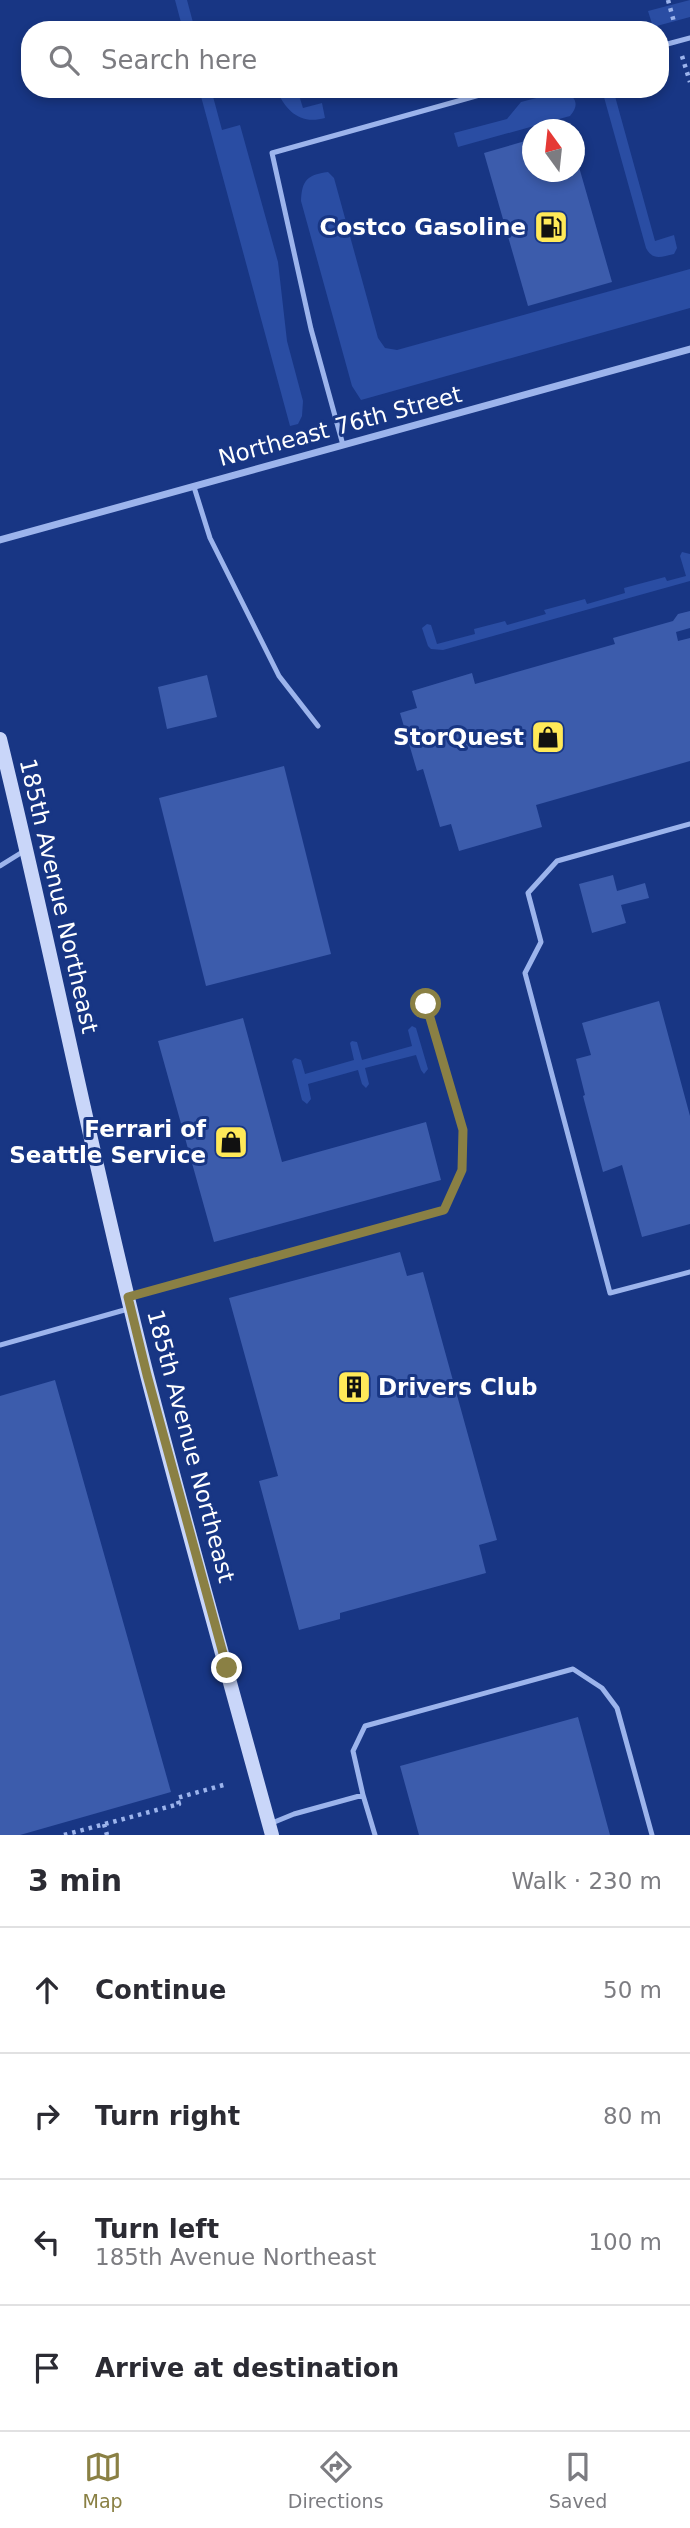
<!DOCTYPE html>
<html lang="en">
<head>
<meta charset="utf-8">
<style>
	:root { --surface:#fff; --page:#f7f7f7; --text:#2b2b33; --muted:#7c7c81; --line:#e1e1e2; --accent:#8a8044 }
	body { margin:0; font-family:"DejaVu Sans",sans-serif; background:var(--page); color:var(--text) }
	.compass { position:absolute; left:522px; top:119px; width:63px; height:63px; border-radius:50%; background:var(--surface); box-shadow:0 4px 10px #0003; rotate:345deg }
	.stop { position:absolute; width:21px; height:21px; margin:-16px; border:5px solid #8a8044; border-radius:50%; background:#fff }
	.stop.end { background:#8a8044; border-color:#fff; box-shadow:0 2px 7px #0008 }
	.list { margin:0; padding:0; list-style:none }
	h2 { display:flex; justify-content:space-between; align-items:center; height:91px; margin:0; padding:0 28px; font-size:30px }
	h2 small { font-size:23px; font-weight:400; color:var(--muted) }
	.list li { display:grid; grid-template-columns:46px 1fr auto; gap:21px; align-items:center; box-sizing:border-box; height:126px; padding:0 28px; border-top:2px solid var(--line) }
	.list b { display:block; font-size:26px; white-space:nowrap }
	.list p { margin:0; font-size:23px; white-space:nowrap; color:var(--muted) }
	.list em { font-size:23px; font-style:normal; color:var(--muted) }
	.icon { flex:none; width:38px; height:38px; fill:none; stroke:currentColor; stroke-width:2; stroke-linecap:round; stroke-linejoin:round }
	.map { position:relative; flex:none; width:690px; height:1835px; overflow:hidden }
	.search { position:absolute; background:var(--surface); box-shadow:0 4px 10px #0003; left:21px; right:21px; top:21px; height:77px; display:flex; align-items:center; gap:18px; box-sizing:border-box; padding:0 24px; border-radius:28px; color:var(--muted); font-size:26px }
	.sheet { height:595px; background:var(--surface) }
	nav { display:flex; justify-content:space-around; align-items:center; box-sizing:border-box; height:98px; border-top:2px solid var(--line); background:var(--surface); font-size:19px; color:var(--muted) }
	nav a { display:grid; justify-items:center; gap:4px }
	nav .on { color:var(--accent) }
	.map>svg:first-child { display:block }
	.green { fill:#2a4da3 }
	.building { fill:#3c5cac }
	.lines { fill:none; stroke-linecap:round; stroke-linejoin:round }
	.path { stroke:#9cb4ec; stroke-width:4.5; stroke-dasharray:3.5 5; stroke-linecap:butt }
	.lane { stroke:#9cb4ec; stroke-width:5 }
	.street { stroke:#9cb4ec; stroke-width:7 }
	.secondary { stroke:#c9d6f9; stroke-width:14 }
	.route { stroke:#8a8044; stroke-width:9 }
	.labels { text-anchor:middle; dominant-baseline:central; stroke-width:6; stroke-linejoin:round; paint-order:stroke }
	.poi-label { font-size:23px; font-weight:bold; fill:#fff; stroke:#183684; text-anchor:end }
	.street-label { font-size:23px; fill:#fff; stroke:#183684 }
</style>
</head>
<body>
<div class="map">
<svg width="690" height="1835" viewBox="0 0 690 1835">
	<rect width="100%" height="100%" fill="#183684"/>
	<path class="green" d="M175,0H187L195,30H183Z
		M690,0V17L653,27L648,11Z
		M199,89H211L222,130L240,125L278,262L287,341L303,401L302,416L298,424L290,426Z
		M276,89H297L303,108L322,103L325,118C300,125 286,111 276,89Z
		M613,89L655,241L674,235L677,248L674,254C661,257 653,261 646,248L602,90Z
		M563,91C576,96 580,105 570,116L458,147L454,133L507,119L521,102Z
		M328,172L334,178L378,338L385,348L397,350L690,269V308L361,400L352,386L301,201C302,180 307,175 328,172Z
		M682,552L690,554V581L443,650L431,649L428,646L422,628L427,624L431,625L437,644L475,634L474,629L505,621L507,625L546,614L544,610L585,599L587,604L625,593L624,588L665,577L667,581L686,576L680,556Z
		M412,1026L416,1028L428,1069L424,1074L421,1070L416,1055L365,1068L369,1084L366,1088L362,1084L358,1070L308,1084L311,1099L307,1104L302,1100L292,1061L295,1058L301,1060L305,1074L354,1060L350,1043L352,1041L357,1042L362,1060L412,1046L408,1030Z"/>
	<path class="building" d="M532,139V172H574L575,153L612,282L528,306L484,153Z
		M690,611V628L676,632L678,641L690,638V761L536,805L542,827L459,851L451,824L440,827L423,769L417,771L400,713L417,708L412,691L472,673L475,684L615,644L613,638L673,621L678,614Z
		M207,675L217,717L167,729L158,687Z
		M284,766L331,954L206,986L159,798Z
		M613,875L617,891L645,883L649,898L621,905L626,923L592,933L579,884Z
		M659,1001L690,1116V1224L642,1237L622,1165L603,1172L583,1096L585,1095L576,1059L591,1055L582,1023Z
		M243,1018L282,1162L426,1122L441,1180L214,1242L158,1041Z
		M400,1252L407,1276L423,1272L497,1540L479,1545L486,1573L340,1613V1619L299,1630L259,1481L278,1476L229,1298Z
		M55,1380L171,1792L20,1835H0V1396Z
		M578,1717L610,1835H419L400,1766Z"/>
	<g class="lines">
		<path class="path" d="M668,0L674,22
			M682,56L690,82
			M104,1824L107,1835
			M64,1835L179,1804L177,1798L227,1784"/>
		<path class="lane" d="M660,46L690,38
			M343,445L311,329L272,153L501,89
			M194,487L210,538L279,676L318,726
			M690,824L557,861L528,893L541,942L525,973L610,1293L690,1272
			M0,866L24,851
			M128,1297L444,1210L462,1170L463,1131L426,1004
			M0,1345L128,1309
			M363,1795L353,1751L365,1726L573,1669L602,1688L617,1708L652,1835
			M272,1823L294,1814L363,1795L375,1835"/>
		<path class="street" d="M0,540L690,349"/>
		<path class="secondary" d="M0,739C52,951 93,1164 147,1375C187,1529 230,1682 272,1835"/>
	</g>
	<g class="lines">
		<path class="route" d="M227,1668L147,1375L128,1297L444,1210L462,1170L463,1130L426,1004"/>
	</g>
	<defs>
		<g id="fuel-square" transform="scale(1.75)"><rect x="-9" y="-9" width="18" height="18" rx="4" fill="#ffe958" stroke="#183684"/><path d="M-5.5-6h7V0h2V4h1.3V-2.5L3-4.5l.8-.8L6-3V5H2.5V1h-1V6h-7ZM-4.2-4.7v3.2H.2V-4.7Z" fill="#111"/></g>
		<g id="shop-square" transform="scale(1.75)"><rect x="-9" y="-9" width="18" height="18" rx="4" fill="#ffe958" stroke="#183684"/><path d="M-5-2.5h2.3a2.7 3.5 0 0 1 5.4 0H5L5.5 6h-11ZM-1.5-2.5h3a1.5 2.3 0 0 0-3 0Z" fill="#111"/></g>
		<g id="building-square" transform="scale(1.75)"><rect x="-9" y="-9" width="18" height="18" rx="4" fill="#ffe958" stroke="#183684"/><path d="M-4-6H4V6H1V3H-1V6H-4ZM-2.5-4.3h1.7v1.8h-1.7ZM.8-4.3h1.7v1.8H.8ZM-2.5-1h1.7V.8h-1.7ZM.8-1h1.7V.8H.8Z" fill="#111"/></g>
	</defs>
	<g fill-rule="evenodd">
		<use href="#fuel-square" x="551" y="227"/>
		<use href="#shop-square" x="548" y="737"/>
		<use href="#shop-square" x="231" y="1142"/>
		<use href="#building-square" x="354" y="1387"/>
	</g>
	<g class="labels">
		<g class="poi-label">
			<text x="526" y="227">Costco Gasoline</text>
			<text x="524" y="737">StorQuest</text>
			<text x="206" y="1129">Ferrari of<tspan x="206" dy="26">Seattle Service</tspan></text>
			<text x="378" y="1387" text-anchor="start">Drivers Club</text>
		</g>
		<g class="street-label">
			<text transform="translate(340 426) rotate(-15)">Northeast 76th Street</text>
			<text transform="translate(59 896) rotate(77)">185th Avenue Northeast</text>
			<text transform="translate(191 1446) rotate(75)">185th Avenue Northeast</text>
		</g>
	</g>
</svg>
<svg class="compass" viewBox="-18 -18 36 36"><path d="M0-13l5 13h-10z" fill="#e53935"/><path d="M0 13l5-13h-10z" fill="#7c7c81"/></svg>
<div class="stop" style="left:426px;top:1004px"></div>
<div class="stop end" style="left:227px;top:1668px"></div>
<div class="search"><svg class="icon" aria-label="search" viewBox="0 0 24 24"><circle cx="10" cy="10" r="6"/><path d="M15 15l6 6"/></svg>Search here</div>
</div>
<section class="sheet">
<h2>3 min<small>Walk · 230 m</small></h2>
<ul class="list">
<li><svg class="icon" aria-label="ahead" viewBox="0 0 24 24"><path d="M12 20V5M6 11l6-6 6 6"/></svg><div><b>Continue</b></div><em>50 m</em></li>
<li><svg class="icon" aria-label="right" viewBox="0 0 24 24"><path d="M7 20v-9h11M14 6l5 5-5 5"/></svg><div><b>Turn right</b></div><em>80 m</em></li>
<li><svg class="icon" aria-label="left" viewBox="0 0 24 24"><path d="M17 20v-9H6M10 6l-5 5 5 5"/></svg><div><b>Turn left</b><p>185th Avenue Northeast</p></div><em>100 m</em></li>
<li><svg class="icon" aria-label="arrive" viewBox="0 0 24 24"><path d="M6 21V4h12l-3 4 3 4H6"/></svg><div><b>Arrive at destination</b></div></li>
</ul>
</section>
<nav>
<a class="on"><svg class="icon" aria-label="map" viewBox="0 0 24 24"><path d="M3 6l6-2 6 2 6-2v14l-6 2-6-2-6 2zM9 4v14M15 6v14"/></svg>Map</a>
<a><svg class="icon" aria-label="directions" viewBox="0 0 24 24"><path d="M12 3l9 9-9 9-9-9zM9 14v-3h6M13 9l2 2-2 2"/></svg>Directions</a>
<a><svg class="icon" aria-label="saved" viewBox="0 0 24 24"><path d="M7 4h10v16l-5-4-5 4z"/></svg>Saved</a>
</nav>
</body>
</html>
